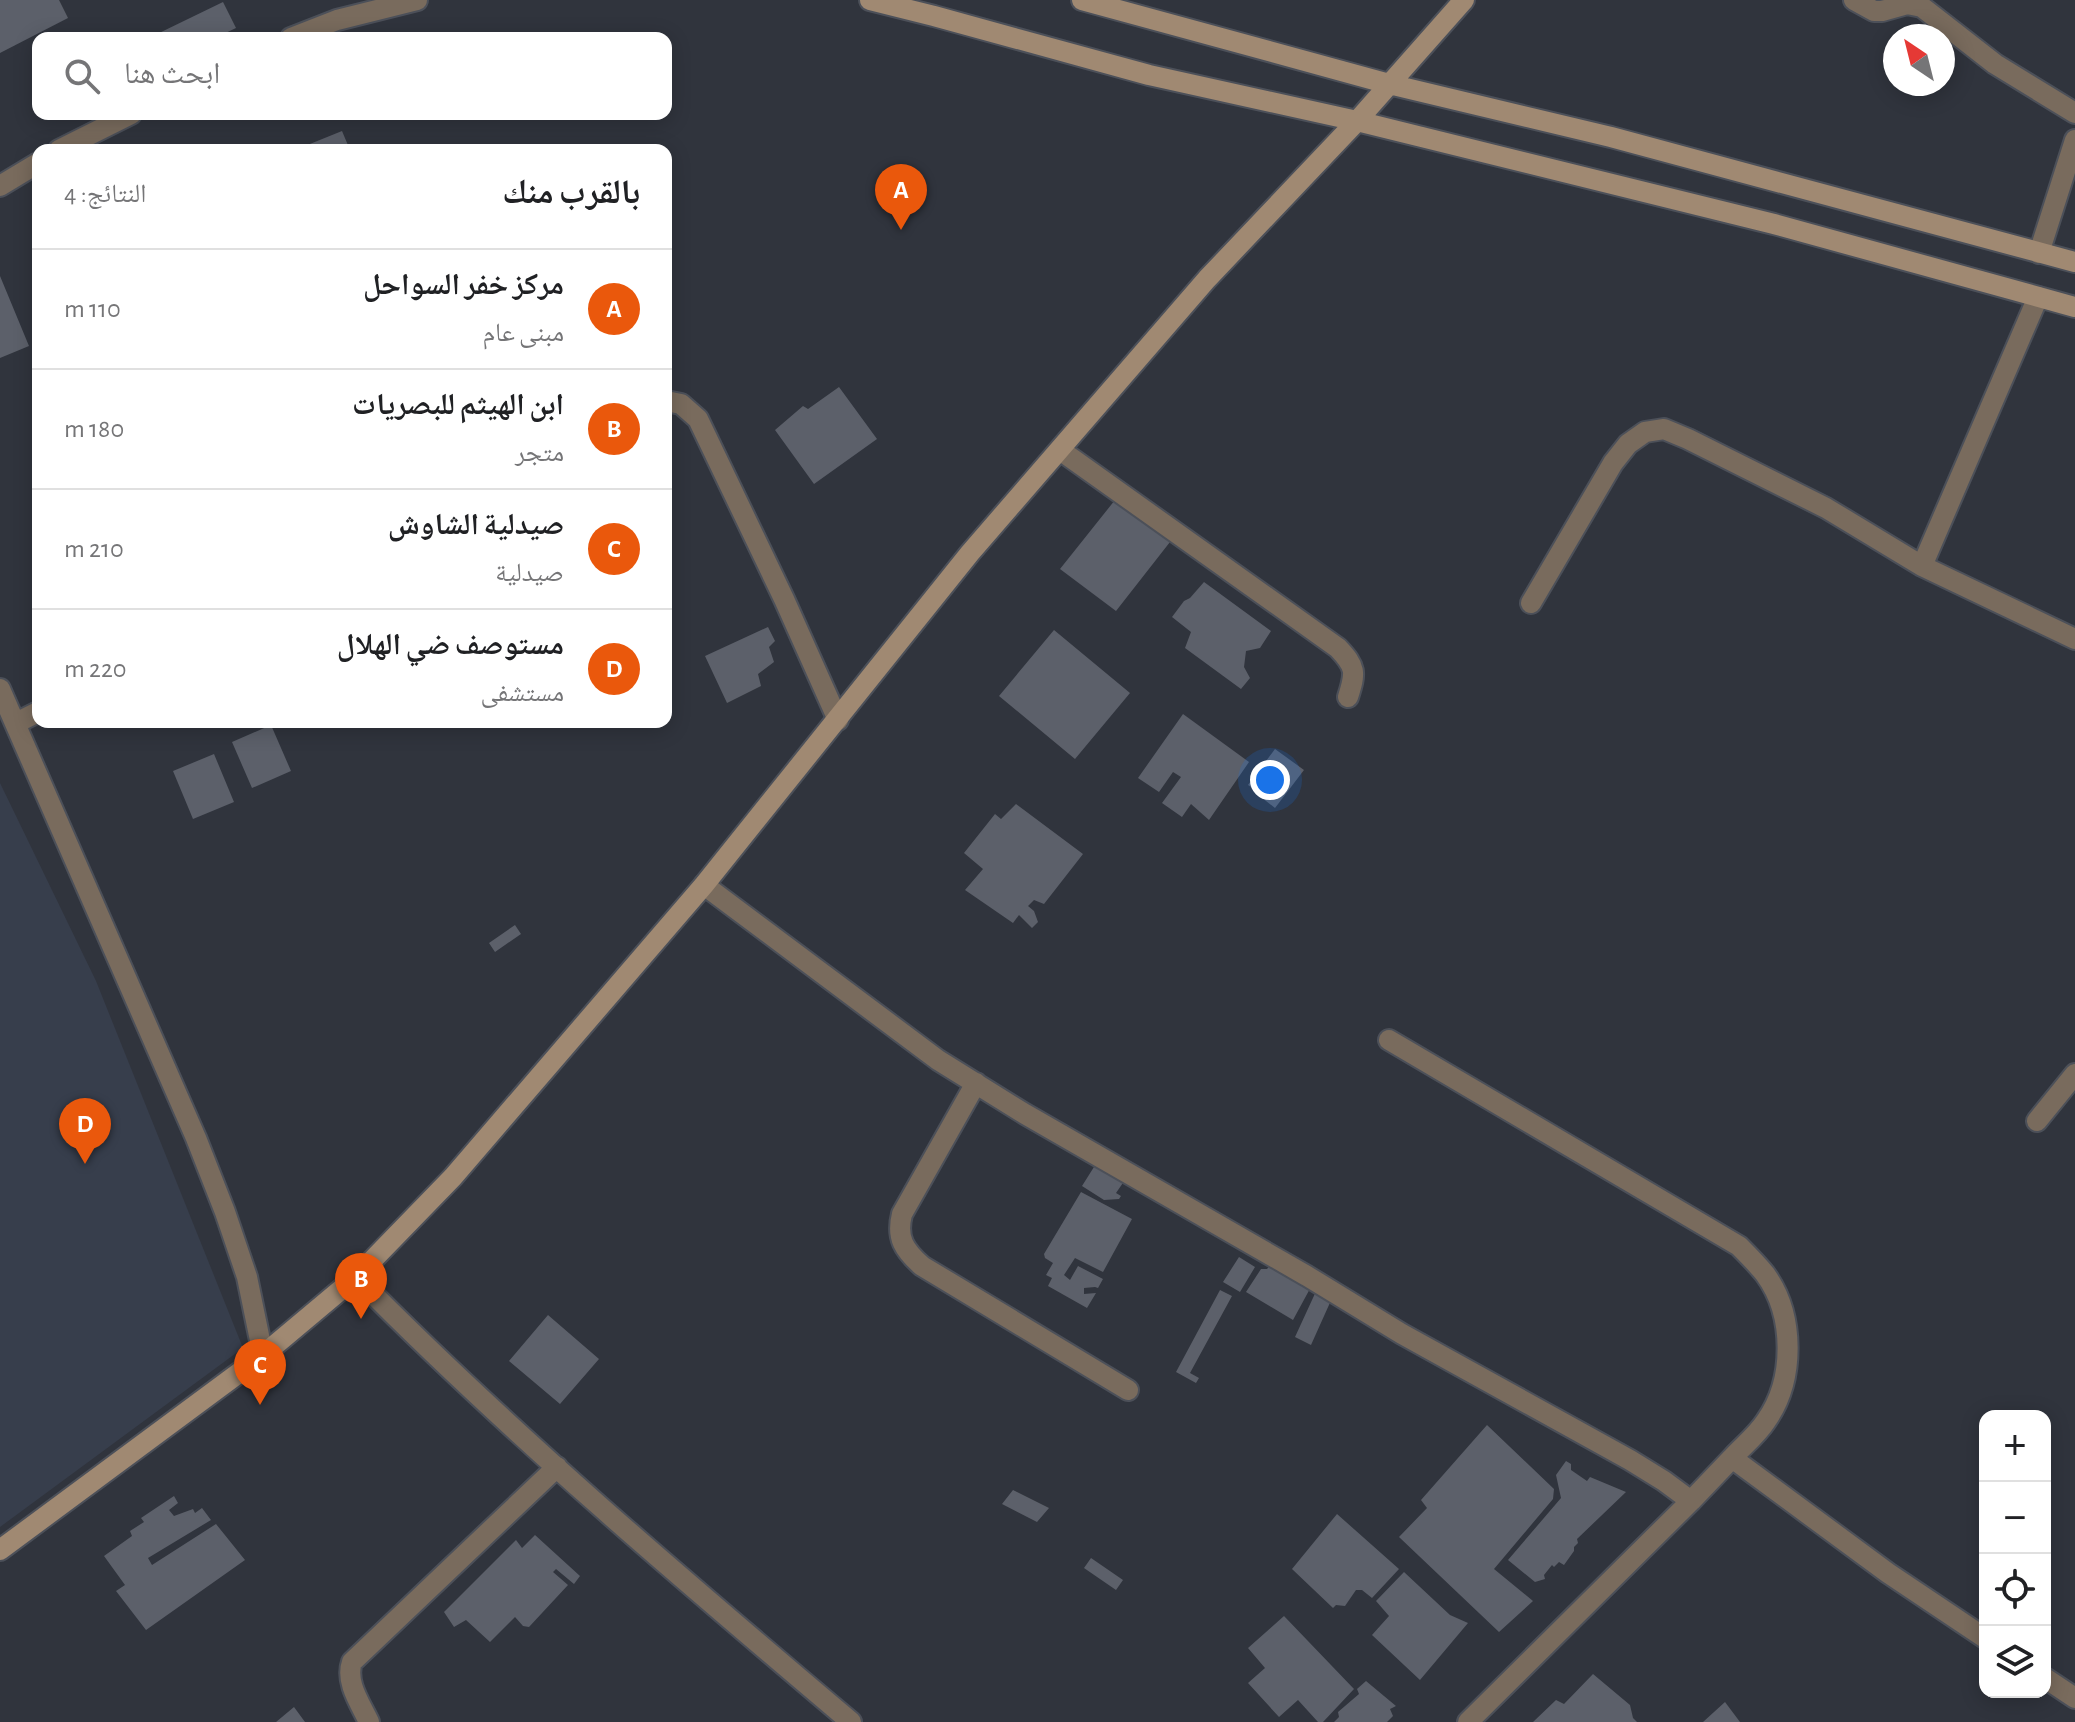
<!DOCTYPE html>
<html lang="ar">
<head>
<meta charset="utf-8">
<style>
	:root { --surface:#fff; --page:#f6f6f6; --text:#202124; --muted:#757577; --line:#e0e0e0; --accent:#ea580c }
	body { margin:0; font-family:"Alegreya Sans","Noto Naskh Arabic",sans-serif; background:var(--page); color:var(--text); direction:rtl }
	.controls { position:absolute; right:24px; bottom:24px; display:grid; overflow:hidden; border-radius:16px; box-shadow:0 4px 20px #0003 }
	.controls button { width:72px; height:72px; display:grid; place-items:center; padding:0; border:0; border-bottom:2px solid var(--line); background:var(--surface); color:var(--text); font:40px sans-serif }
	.compass { position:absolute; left:1883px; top:24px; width:72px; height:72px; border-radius:50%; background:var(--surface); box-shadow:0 4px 20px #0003; rotate:325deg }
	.you { position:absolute; left:1270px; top:780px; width:28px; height:28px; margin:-20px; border:6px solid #fff; border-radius:50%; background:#1a73e8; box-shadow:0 0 0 12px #1a73e833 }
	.badge { display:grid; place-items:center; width:52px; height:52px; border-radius:50%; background:var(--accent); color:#fff; font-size:26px; font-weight:700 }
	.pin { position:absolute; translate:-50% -66px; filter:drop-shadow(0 2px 4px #0008) }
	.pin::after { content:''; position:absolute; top:42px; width:28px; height:24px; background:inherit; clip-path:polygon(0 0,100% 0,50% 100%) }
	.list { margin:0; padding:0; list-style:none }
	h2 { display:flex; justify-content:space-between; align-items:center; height:104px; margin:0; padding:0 32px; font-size:34px }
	h2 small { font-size:26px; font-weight:400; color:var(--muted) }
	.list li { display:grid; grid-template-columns:52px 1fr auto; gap:24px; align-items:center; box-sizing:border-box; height:120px; padding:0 32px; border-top:2px solid var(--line) }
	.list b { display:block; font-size:30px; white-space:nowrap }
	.list p { margin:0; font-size:26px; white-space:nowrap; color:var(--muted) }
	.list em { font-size:26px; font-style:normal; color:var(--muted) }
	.icon { flex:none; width:44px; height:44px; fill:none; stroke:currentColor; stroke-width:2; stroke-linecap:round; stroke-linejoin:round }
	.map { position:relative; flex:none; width:2075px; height:1722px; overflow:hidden; direction:ltr }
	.search { position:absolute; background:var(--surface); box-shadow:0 4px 20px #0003; left:32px; top:32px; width:640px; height:88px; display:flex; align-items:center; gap:20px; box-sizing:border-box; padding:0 28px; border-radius:16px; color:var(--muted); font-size:30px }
	.panel { position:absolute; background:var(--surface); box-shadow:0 4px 20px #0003; left:32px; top:144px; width:640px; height:584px; border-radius:16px; direction:rtl }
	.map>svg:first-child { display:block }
	.built { fill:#373e4c }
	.building { fill:#5c606a }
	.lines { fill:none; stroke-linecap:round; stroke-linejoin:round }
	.street-casing { stroke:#4c5059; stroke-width:24 }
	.secondary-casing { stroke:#4c5059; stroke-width:24 }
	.street { stroke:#796b5d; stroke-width:20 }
	.secondary { stroke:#a08972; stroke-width:20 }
</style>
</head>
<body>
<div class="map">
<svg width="2075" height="1722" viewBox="0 0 2075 1722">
	<rect width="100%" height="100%" fill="#30343d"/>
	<path class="built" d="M0,783L96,981L243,1348L0,1527Z"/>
	<path class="building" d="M0,0H59L68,18L0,53Z
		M223,2L236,28L215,38H156L155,35Z
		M342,131L350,150H295Z
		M0,276L29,346L0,358Z
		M839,387L877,439L814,484L775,430L803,406L808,409Z
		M1115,500L1170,542L1116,611L1060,569Z
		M1204,582L1271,631L1260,648L1246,651L1244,667L1250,678L1241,689L1185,648L1191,632L1172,617L1184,601L1190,598Z
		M768,627L775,641L769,647L774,662L758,674L761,686L727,703L705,656Z
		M1054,630L1130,693L1075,759L999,696Z
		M1183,714L1249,762L1209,820L1191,804L1182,817L1162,803L1181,777L1173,772L1159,792L1138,778Z
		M271,725L291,771L252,788L232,742Z
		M1275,749L1304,770L1275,808L1261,797L1274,781L1265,774L1254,789L1248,785Z
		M214,754L234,802L193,819L173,771Z
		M1016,804L1083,854L1044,904L1034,900L1028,906L1034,911L1038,922L1032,928L1019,915L1013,923L965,890L983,869L964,853L995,814L1001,819Z
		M515,925L521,934L495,952L489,943Z
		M1099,1159L1127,1177L1116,1193L1121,1196L1119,1199L1104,1200L1082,1186Z
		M1081,1192L1132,1219L1103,1272L1075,1258L1064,1275L1070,1280L1078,1266L1103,1279L1098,1288L1095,1287L1084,1288V1294L1096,1293L1087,1308L1048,1286L1052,1278L1046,1275L1053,1263L1045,1258L1044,1254Z
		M1239,1257L1255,1267L1240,1292L1223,1282Z
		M1272,1263L1312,1285L1293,1320L1246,1292L1261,1269H1267Z
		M1318,1287L1333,1296L1311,1345L1295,1337Z
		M1220,1290L1232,1296L1190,1373L1199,1378L1196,1383L1176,1372Z
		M548,1315L599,1359L560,1404L509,1361Z
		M1487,1425L1554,1489L1553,1499L1494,1569L1533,1601L1499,1632L1399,1537L1427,1508L1421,1500Z
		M1566,1461L1571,1464V1470L1587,1481L1590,1477L1626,1492L1577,1539L1578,1543L1574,1547V1551L1564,1565L1559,1562L1554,1567L1552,1565L1544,1575L1545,1579L1535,1582L1508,1560L1561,1498L1556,1475Z
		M1013,1490L1049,1508L1037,1522L1002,1504Z
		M174,1496L178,1503L169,1510L174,1516L193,1509L195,1513L202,1508L211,1520L148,1558L152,1565L216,1524L245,1560L146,1630L116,1591L125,1585L104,1556L132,1536L130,1531L144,1522L141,1518Z
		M1337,1514L1399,1569L1372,1598L1362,1590H1356L1345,1606L1336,1605L1333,1608L1292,1569Z
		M535,1535L580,1576L574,1584L556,1569L553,1572L568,1585L529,1627L523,1626L515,1617L490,1642L466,1620L454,1627L444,1612L516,1540L522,1548Z
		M1091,1558L1123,1580L1116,1590L1084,1568Z
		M1404,1572L1450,1615L1468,1623L1420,1680L1372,1635L1389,1616L1376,1601Z
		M1284,1616L1354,1689L1323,1722H1318L1298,1700L1279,1717L1248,1683L1265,1668L1248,1648Z
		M1593,1674L1630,1705L1633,1718L1637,1722H1533L1556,1700L1564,1704Z
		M1366,1681L1396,1706L1390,1709L1393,1716L1387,1722H1334L1339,1717L1338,1712L1359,1694L1357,1689Z
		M1725,1702L1740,1722H1703Z
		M294,1707L305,1722H276Z"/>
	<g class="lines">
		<g class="street-casing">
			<path id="street" d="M1854,0L1874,11H1882L1907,4L1922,7L1995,64L2075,113
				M291,38L337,20L417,0
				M59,150L131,114
				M0,186L38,163
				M2039,253L2075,140
				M666,401L681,404L698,419L784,599L838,720
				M1060,450L1338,648C1356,667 1356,672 1348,697
				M1922,566L2038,297
				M1531,603L1613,463L1628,444L1645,432L1664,429L1688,439L1826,508L1922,566L2075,639
				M0,689L196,1138L225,1212L247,1277L263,1355
				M16,723L38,712
				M704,885L938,1060L1025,1114L1307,1276L1402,1334L1630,1460L1664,1481L1691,1501
				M1389,1040L1739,1246C1748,1255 1757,1264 1765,1274C1795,1315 1795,1380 1766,1421C1757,1435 1743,1446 1732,1458L1888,1573L1985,1638
				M976,1083L902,1214C896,1238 904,1250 922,1266L1128,1390
				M2037,1121L2075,1074
				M356,1277C512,1435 682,1579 851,1722
				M2045,1678L2075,1698
				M369,1722C360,1703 345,1682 352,1662L557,1467
				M1468,1722L1691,1501L1732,1458"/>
		</g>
		<g class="secondary-casing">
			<path id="secondary" d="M870,0L934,16L1149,75L1357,121L1774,224L2075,307
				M1082,0L1389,84L1611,137L2075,262
				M0,1550L263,1355L356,1277L453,1177L704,885L970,553L1207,279L1357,121L1464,0"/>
		</g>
		<use href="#street" class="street"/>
		<use href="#secondary" class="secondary"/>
	</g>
</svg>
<div class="controls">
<button>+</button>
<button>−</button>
<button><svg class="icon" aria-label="locate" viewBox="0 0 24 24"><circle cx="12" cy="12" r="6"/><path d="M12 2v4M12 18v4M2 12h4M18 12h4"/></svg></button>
<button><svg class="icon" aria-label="layers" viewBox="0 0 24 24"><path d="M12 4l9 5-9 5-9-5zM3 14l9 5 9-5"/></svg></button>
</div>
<svg class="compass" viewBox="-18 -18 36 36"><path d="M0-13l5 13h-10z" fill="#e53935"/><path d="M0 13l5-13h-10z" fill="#757577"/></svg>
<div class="you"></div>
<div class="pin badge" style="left:901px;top:230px">A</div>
<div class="pin badge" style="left:361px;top:1319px">B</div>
<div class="pin badge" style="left:260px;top:1405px">C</div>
<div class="pin badge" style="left:85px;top:1164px">D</div>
<div class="search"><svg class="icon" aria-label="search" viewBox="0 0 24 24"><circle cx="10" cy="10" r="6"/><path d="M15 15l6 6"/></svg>ابحث هنا</div>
<section class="panel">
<h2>بالقرب منك<small>النتائج: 4</small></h2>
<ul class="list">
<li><span class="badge">A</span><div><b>مركز خفر السواحل</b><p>مبنى عام</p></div><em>110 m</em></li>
<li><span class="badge">B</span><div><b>ابن الهيثم للبصريات</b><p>متجر</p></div><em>180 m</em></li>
<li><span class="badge">C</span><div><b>صيدلية الشاوش</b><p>صيدلية</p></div><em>210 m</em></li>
<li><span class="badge">D</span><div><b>مستوصف ضي الهلال</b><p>مستشفى</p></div><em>220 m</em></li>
</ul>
</section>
</div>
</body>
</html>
